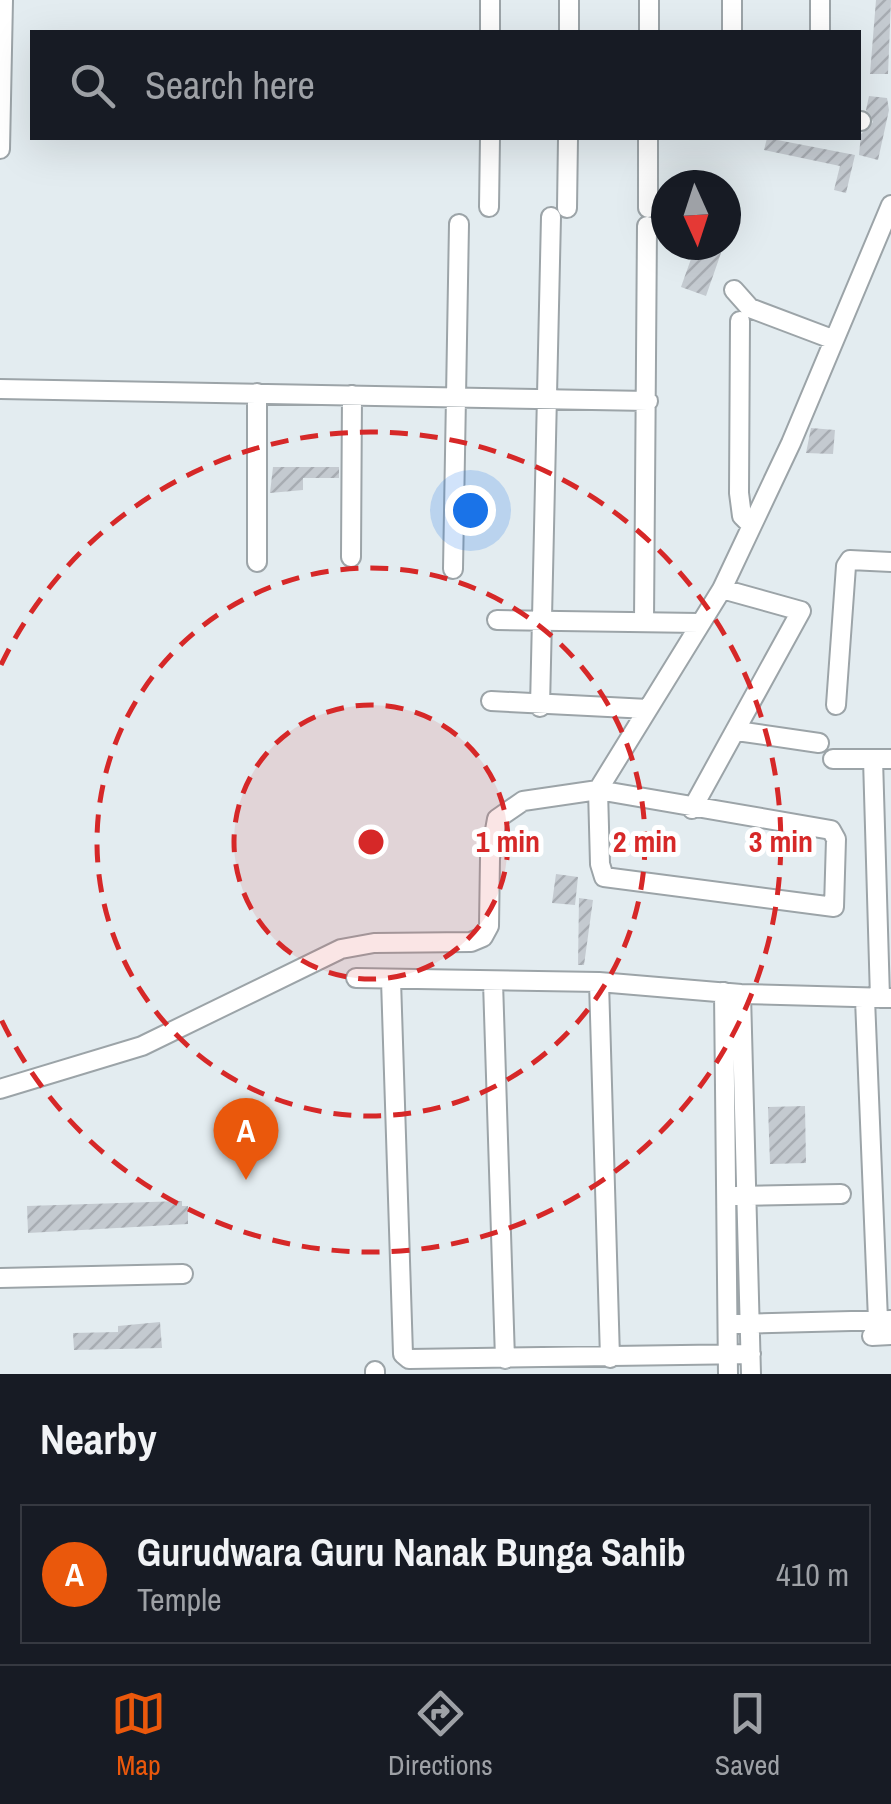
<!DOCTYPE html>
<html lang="en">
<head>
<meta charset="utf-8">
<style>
	:root { --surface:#171b24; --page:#242831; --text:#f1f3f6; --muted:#9ea1a6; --line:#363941; --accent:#ea580c }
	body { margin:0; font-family:"Archivo Narrow",sans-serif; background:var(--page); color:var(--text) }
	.compass { position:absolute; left:651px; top:170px; width:90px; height:90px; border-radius:50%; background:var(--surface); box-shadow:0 10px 40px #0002; rotate:177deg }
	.you { position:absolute; left:470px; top:510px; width:35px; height:35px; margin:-25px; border:8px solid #fff; border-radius:50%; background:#1a73e8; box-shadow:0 0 0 15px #1a73e833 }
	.badge { display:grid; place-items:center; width:65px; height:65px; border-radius:50%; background:var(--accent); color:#fff; font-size:32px; font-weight:700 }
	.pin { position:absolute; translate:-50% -82px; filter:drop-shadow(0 2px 5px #0008) }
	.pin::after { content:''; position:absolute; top:52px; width:35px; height:30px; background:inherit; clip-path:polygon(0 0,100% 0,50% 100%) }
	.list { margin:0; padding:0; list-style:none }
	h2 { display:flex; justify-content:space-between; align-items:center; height:130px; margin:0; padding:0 40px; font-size:42px }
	h2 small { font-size:32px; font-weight:400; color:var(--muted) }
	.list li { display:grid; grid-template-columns:65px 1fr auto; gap:30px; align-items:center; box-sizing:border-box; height:140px; margin:0 20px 20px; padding:0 20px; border:2px solid var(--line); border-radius:0px }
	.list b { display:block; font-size:38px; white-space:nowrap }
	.list p { margin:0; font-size:32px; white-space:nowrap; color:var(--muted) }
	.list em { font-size:32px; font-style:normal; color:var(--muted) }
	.icon { flex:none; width:55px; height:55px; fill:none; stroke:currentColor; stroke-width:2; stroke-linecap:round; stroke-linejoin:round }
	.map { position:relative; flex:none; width:891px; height:1374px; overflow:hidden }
	.search { position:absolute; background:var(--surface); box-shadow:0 10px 40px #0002; left:30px; right:30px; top:30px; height:110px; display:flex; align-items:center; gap:25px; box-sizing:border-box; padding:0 35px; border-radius:0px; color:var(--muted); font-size:38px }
	.sheet { height:290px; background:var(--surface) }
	nav { display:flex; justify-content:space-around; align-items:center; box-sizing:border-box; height:140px; border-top:2px solid var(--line); background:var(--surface); font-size:28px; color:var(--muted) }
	nav a { display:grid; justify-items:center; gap:5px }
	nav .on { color:var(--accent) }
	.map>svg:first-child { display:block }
	.building { fill:url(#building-hatch) }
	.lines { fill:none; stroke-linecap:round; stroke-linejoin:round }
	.minor-casing { stroke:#9ca4a8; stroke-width:22 }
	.minor { stroke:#fff; stroke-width:18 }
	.ring { fill:none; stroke:#d62828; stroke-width:5; stroke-dasharray:18 12 }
	.centre { fill:#d62828; stroke:#fff; stroke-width:5 }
	.ring-label { font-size:30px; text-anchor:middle; font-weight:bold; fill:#d62828; stroke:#fff; stroke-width:10; stroke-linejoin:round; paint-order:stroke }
</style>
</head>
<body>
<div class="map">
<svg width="891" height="1374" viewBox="0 0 891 1374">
	<defs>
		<pattern id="building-hatch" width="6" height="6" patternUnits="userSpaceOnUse" patternTransform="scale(2.5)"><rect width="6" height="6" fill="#c4cad0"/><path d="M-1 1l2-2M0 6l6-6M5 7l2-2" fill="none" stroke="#a7acb2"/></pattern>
	</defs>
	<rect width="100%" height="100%" fill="#e3ecf0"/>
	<path class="building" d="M876,0H891L888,74H870Z
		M869,96L887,98L889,110L878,160L859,155L861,134L873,122L866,110Z
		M767,138L855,155L846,193L834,190L840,166L764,150Z
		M696,245L721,253L706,296L681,287Z
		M811,428L835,430L833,454L806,453Z
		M273,467H339V478H303V490L270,493Z
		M556,874L578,877L575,905L552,903Z
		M579,898L593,900L584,965H578Z
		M805,1106L806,1163L770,1164L768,1107Z
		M182,1201V1206H188V1224L28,1233L27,1206Z
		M160,1322L162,1348L74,1350L73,1333L118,1332V1326Z"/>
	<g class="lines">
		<g class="minor-casing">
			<path id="minor" d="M490,32V0
				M569,32V0
				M649,32V0
				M732,32V0
				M820,32V0
				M858,121H861
				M0,149L3,0
				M489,207L490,138
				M567,208L568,138
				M648,208V138
				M734,290L750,308L832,339
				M740,321L739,493L742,516L751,525
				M0,389L648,401
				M257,393V562
				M351,557L352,395
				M453,569L459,224
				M497,620L699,623
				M644,622L647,226
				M491,701L648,709
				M836,705L846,566L850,560L891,562
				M540,707L551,217
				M737,731L819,743
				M833,759H891
				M873,759L880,998
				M598,790L831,830L836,839L834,907L604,877L600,864Z
				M692,809L801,611L722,589
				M356,978L599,982L741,994L891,998
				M391,980L403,1354L409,1359L751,1354
				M493,982L505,1359
				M599,982L610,1358
				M724,992L728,1374
				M741,994L751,1374
				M865,999L878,1320
				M0,1089L142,1046L341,949L374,943L471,942L483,937L489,926L490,858L497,819L523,801L598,790L722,589L791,443L891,205
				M736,1196L841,1194
				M0,1278L183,1274
				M737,1324L891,1320
				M872,1336L891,1335
				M375,1374V1371"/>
		</g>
		<use href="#minor" class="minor"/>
	</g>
	<circle cx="371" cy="842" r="137" fill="#d62828" fill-opacity=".12"/>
	<g class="ring">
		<circle cx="371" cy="842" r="137"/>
		<circle cx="371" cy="842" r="274"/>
		<path d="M1 665A410 410 0 1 1 1 1019"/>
	</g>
	<circle cx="371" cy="842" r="15" class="centre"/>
	<g class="ring-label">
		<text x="508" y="852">1 min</text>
		<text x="645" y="852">2 min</text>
		<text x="781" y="852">3 min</text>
	</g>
</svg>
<svg class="compass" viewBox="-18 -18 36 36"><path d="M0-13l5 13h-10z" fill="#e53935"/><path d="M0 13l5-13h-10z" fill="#9ea1a6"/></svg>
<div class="you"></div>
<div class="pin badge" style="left:246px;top:1180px">A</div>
<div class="search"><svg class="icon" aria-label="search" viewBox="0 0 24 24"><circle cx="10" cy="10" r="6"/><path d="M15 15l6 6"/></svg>Search here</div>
</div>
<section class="sheet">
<h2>Nearby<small></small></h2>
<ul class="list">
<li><span class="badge">A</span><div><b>Gurudwara Guru Nanak Bunga Sahib</b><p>Temple</p></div><em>410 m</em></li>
</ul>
</section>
<nav>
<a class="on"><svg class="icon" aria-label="map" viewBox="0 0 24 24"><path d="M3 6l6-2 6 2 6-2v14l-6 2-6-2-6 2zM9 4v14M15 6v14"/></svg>Map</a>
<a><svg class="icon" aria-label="directions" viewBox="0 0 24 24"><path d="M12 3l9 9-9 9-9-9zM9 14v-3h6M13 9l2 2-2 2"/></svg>Directions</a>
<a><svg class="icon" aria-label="saved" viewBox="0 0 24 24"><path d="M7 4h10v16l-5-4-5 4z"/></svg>Saved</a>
</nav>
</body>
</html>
